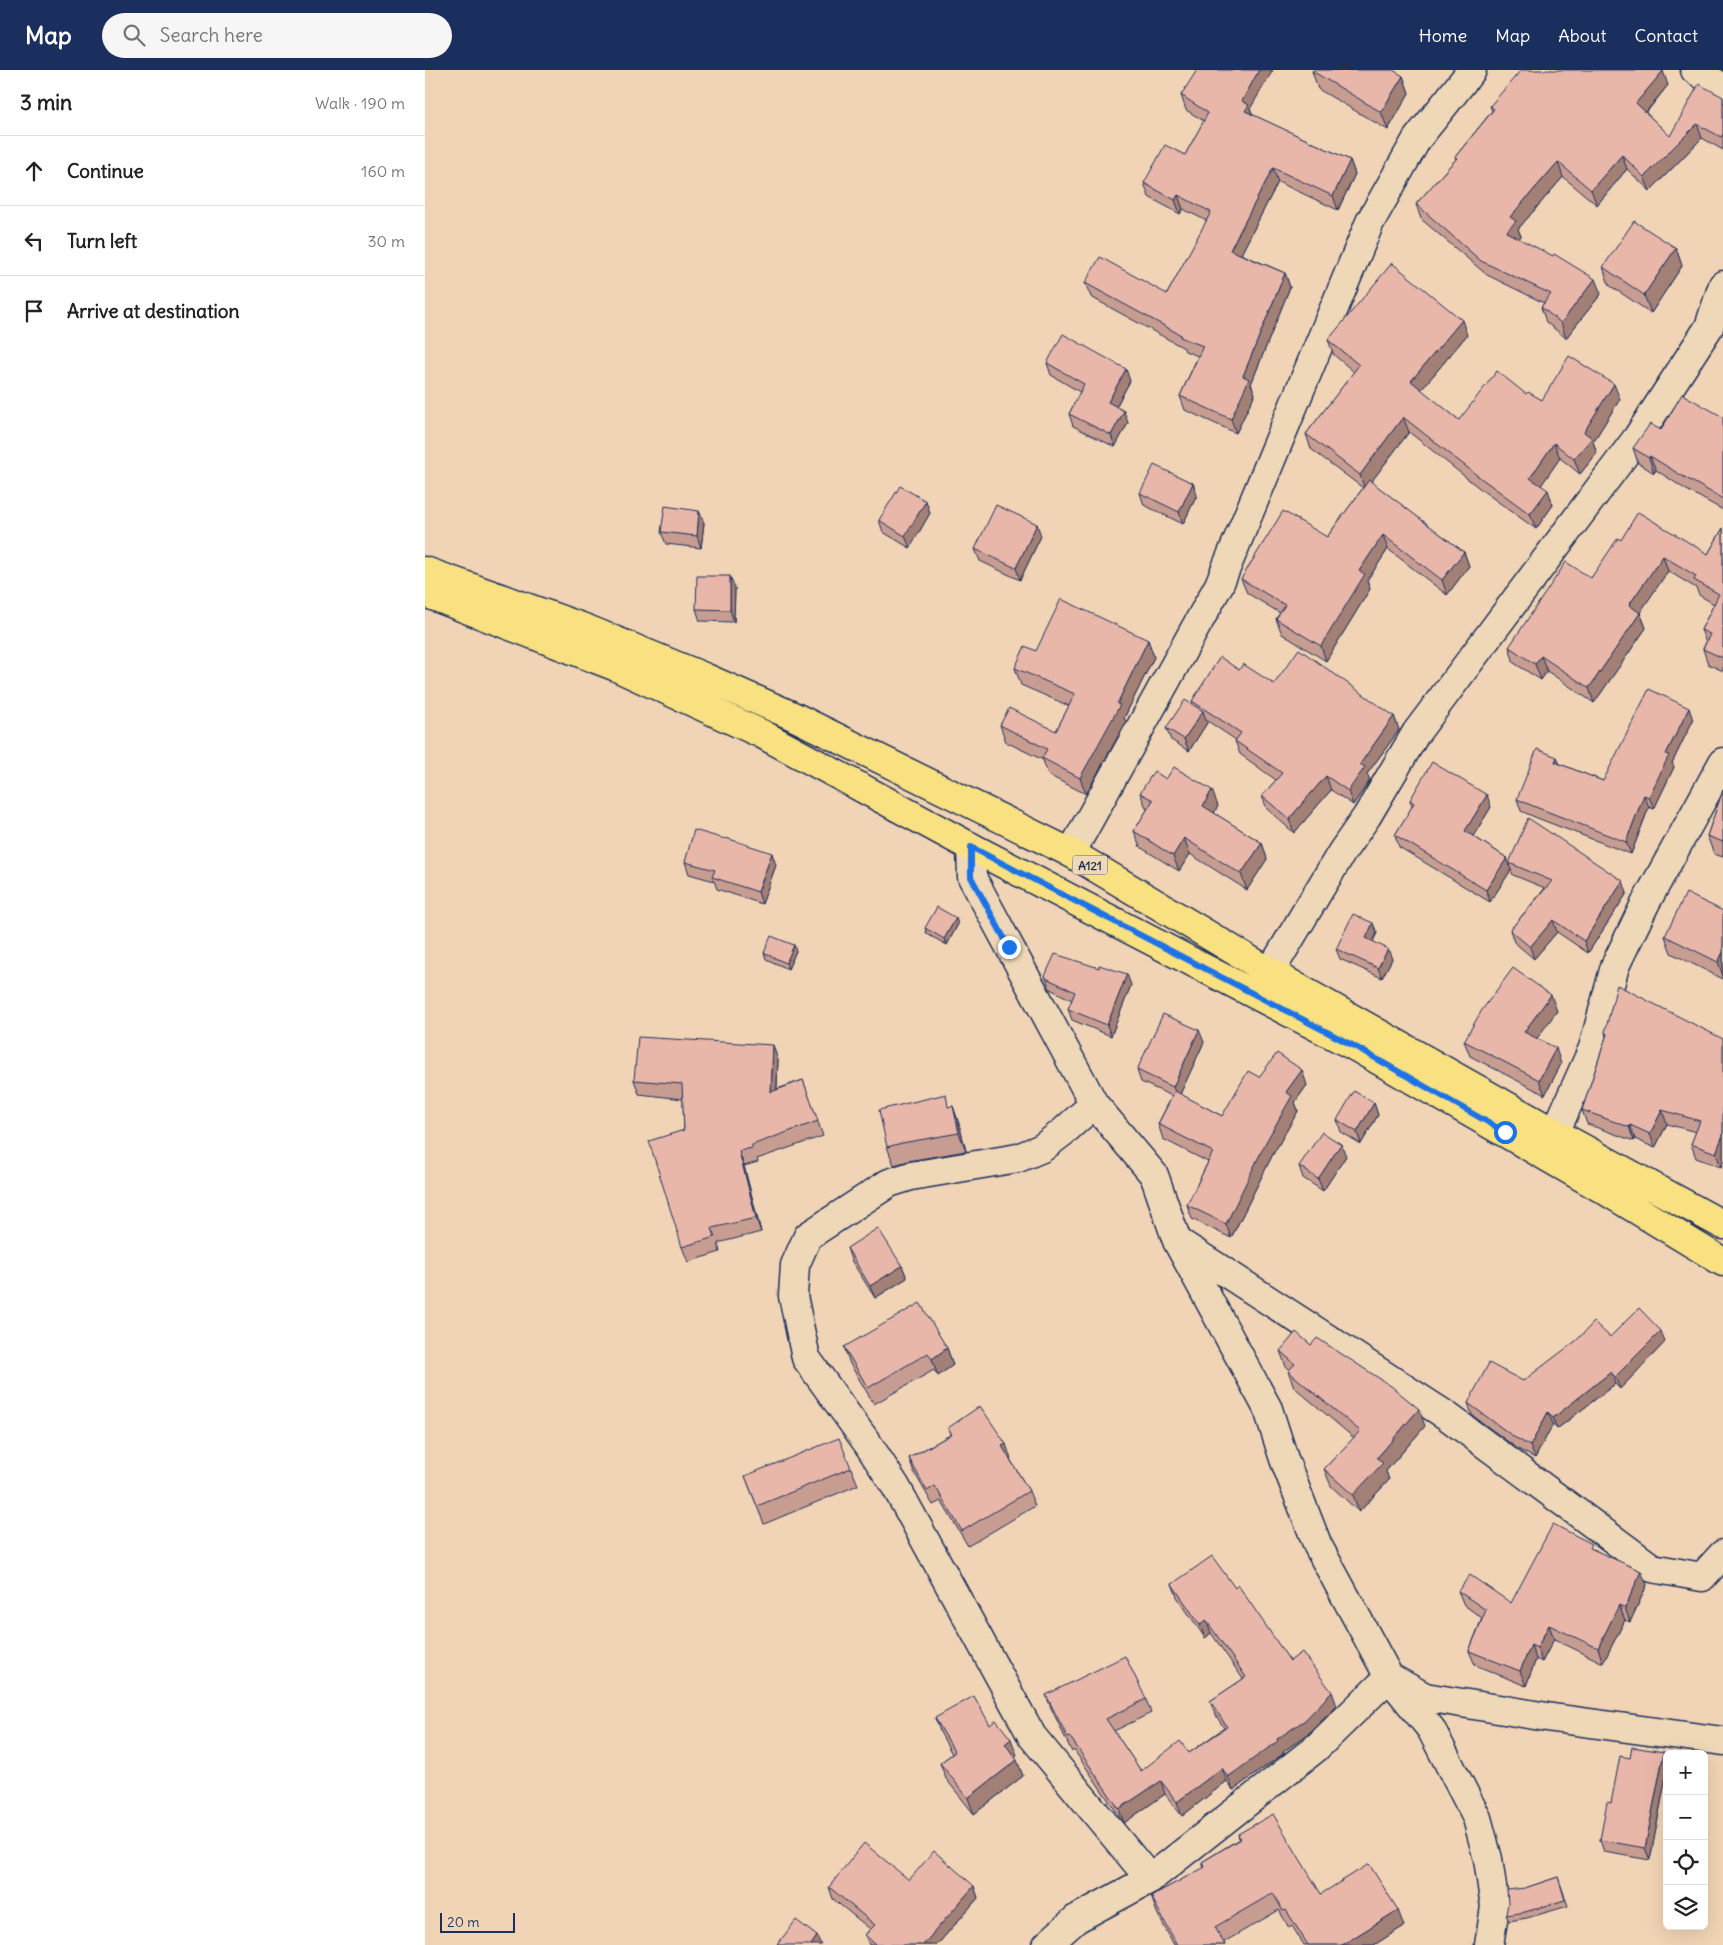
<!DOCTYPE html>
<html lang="en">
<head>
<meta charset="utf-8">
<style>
	:root { --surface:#fff; --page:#f6f6f6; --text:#222; --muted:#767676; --line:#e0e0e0; --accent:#1b2f5e }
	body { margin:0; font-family:Delius,sans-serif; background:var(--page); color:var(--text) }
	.controls { position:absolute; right:15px; bottom:15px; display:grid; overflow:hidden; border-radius:8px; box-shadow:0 5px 20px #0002 }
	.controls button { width:45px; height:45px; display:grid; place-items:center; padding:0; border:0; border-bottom:1px solid var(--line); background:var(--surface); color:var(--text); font:25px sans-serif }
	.scale { position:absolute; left:15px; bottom:12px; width:75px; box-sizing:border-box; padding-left:5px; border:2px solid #1b2f5e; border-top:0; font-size:14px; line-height:18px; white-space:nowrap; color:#1b2f5e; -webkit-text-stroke:4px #eed8b7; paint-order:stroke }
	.stop { position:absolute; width:15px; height:15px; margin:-11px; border:4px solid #1a73e8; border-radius:50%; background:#fff }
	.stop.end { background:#1a73e8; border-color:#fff; box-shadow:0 1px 5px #0008 }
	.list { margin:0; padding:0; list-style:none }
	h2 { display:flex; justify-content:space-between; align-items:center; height:65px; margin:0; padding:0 20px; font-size:21px }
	h2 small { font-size:16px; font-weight:400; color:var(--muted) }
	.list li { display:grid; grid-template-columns:32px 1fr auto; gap:15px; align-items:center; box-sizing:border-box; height:70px; padding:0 20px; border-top:1px solid var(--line) }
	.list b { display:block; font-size:19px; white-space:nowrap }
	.list em { font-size:16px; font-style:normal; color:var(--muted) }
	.icon { flex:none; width:28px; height:28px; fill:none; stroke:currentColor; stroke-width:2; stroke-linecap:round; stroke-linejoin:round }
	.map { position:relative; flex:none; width:1298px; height:1875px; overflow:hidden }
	header { display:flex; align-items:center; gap:30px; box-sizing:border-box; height:70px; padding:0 25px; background:var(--accent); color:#fff }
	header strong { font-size:24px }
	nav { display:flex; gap:28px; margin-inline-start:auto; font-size:18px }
	.search { width:350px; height:45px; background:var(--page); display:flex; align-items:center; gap:12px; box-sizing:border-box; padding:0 18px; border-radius:28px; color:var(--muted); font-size:19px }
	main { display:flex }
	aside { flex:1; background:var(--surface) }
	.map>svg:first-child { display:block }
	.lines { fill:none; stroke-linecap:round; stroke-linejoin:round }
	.minor-casing { stroke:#1b2f5e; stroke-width:31 }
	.primary-casing { stroke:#1b2f5e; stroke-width:31 }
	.minor { stroke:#eed8b7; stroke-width:28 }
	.primary { stroke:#f9e181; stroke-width:28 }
	.wall { fill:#c89d91; stroke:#1b2f5e }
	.shaded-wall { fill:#a38076; stroke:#1b2f5e }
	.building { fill:#e9b7a9; stroke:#1b2f5e }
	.route { stroke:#1a73e8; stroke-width:6 }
	.labels { text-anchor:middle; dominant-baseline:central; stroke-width:4; stroke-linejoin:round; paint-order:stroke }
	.shield { fill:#eed8b7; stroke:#5a6279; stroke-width:1 }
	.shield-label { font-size:12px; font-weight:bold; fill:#1b2f5e }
</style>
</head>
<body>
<header>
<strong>Map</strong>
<div class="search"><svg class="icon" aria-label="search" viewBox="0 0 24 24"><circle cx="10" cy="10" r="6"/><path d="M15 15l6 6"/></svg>Search here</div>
<nav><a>Home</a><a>Map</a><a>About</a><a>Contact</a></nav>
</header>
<main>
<aside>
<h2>3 min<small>Walk · 190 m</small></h2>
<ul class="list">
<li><svg class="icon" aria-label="ahead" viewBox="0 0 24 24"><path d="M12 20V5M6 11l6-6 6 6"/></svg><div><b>Continue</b></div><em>160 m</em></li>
<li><svg class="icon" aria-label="left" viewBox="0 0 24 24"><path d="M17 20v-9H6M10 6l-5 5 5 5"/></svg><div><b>Turn left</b></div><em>30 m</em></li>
<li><svg class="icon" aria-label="arrive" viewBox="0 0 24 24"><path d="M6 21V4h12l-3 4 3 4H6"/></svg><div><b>Arrive at destination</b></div></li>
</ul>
</aside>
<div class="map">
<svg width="1298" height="1875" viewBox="0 0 1298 1875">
	<rect width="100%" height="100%" fill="#f1d4b5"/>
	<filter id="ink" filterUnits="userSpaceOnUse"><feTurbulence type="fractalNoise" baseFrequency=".02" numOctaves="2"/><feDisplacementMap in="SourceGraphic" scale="10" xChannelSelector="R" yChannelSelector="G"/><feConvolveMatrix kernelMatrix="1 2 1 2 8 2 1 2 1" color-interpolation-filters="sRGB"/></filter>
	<g filter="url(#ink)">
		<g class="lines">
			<g class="minor-casing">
				<path id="minor" d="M1270,0L1298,18
					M546,777L547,807L669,1034L729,1105L752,1171L843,1339L859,1389L893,1476L964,1607L1006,1659L1052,1748L1063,1789L1070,1837L1064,1875
					M646,783L794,515L945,152L992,69L1047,0
					M845,902L917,782L942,746L991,663L1212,368L1284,257L1298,215
					M669,1034L638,1062L617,1078L593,1088L486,1106L464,1113L383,1166L370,1195L368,1226L381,1288L443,1374L471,1417L607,1666L725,1809
					M1130,1063L1168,978L1190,896L1221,832L1298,692
					M755,1173L1022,1346L1227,1498L1277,1507L1298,1484
					M622,1875L651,1849L725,1809L891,1678L964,1607L1000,1627L1128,1648L1298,1671"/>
			</g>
			<g class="primary-casing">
				<path id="primary" d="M0,501L162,559L279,607L368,646L646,783L845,902L1130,1063L1298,1155
					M0,523L189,596L337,664L546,777L929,976L1181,1121L1298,1192"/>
			</g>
			<use href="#minor" class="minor"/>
			<use href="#primary" class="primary"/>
		</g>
		<path class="wall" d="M887,1L978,6L984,23L963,60L893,19Z
			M1243,15L1221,43L1245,66L1298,27V80L1277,68L1225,121L1202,99L1172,135L1138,107L1093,159L1096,166L1094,169L1176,224L1141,268L1121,252L1116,237L1119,233L1062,205L996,149L991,134L1031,89L1030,87L1067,41L1065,36Z
			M756,25L825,39L828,45L925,90L930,104L913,140L853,112L816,184L860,203L865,217L826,314L830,324L811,363L760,340L755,326L773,286L760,281L759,278L666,227L660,213L742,224L782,151L758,139L755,144L724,127L719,113L760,85L779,51L761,40Z
			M1251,178L1257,196L1226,243L1184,215L1178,197Z
			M1042,265L996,320L1034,350L1101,324L1117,330L1195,329L1168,372L1172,383L1155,404L1135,388L1116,415L1128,435L1111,459L1058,421L984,362L946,412L1039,482L1044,496L1022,525L963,479L942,511L945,519L901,591L857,564L851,549L855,543L822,523L816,509L902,467L938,418L886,379L881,364L929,302L909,285L903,270Z
			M622,293L705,311L691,337L703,353L690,377L648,356L644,344L655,322L626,305Z
			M1298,347V440L1260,419L1231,400L1229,403L1213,393L1208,378L1236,360Z
			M715,423L772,425L758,454L719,435Z
			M274,441L279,453L276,478L241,474L236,462Z
			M505,443L485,478L458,462L454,450Z
			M1298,458V601L1283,594L1278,579L1281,572L1276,560L1289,534L1274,525L1271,518L1243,501L1215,542L1221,558L1169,633L1122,601L1116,610L1089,593L1084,577L1166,508L1196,470L1283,484Z
			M616,466L595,510L555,491L550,479Z
			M310,518L309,552L275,551L271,539Z
			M723,570L729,587L699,648L701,652L661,724L623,705L618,690L581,672L575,655L631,661L644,636L596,615L590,598L611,581Z
			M814,600L849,614L969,646L974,660L942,704L945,710L928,735L906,720L869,763L842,739L837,726L851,710L815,684L810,671L811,670L781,650L782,653L764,681L746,670L741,658L768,635L767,631Z
			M1268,650L1247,693L1249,697L1229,739L1224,737L1206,784L1112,748L1096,741L1092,729L1135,694L1178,711Z
			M741,709L793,736L789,743L837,773L842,789L822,820L765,784L754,801L715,777L709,761L722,740L715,723Z
			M1298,720V787L1289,784L1282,766Z
			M985,730L1066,737L1048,766L1082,788L1084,793L1202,823L1163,883L1132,862L1109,889L1089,872L1085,860L1120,818L1088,805L1086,800L1065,832L974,777L970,765L987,737Z
			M260,792L351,795L337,834L292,819L289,811L264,804Z
			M1298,841V909L1246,883L1240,866Z
			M533,854L522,875L502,864L500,858Z
			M952,863L948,871L967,889L957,908L915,889L911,879Z
			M369,875L371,881L363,899L341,889L339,883Z
			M620,906L706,915L686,966L647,950L643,939L647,930L625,919Z
			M1132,941L1111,968L1136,994L1120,1025L1045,986L1039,971Z
			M1180,962L1298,969V1092L1296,1097L1271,1088L1266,1074L1271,1062L1242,1054L1230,1078L1210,1069L1209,1071L1162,1054L1157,1040L1181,967Z
			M779,972L755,1024L797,1046L834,1007L882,1015L870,1032L873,1041L847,1086L806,1168L767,1149L762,1135L783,1092L738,1069L733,1054L747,1026L716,1012L712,1000Z
			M353,990L352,1019L378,1010L398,1066L332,1089L333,1092L319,1096L336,1162L293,1173L295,1182L263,1192L257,1177L259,1060L258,1029L214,1024L209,1010Z
			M949,1033L953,1045L936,1074L916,1062L912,1050Z
			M528,1036L534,1054L541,1081L483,1091L469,1095L462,1077L525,1037Z
			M921,1086L898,1121L878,1108L874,1096Z
			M422,1178L477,1196L482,1208L450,1228L426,1190Z
			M1185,1267L1240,1272L1195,1319L1190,1314L1132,1359L1128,1354L1110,1388L1093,1379L1047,1345L1043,1333L1098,1311Z
			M886,1275L1000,1356L961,1401L964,1410L934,1442L906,1416L899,1399L929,1368L869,1317L863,1301L864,1300L861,1297L855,1281Z
			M419,1277L522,1278L528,1295L513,1306L509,1300L449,1334L425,1294Z
			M523,1358L586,1389H585L604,1421L610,1436L543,1476L516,1431L508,1435L489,1402L484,1388L525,1365Z
			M426,1398L433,1415L339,1454L320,1406Z
			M1169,1479L1222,1515L1205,1552L1200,1550L1178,1593L1129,1569L1117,1592L1111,1589L1101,1616L1050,1595L1044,1581L1057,1548L1039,1535L1033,1521L1086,1533Z
			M747,1514L810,1518L865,1591L912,1636L884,1663L858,1682V1684L808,1720L802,1711L757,1746L740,1724L699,1753L649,1680L647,1682L626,1638L621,1625L721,1629L726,1643L689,1661L716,1701L764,1683L799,1658L790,1644L785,1631L818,1609L786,1563L780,1568L752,1527Z
			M510,1648L565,1655L592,1685L590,1687L598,1706L549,1744L521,1709L515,1693L527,1684L516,1664Z
			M1239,1682L1242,1691V1701L1225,1790L1179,1782L1175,1770L1186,1733L1205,1688Z
			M813,1764L896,1824L979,1856L949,1875H879L867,1856L864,1858L854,1840L799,1872L800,1875H749L732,1843L726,1826L779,1798L777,1792L814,1769Z
			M1133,1807L1143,1836L1102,1848L1084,1851L1081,1845L1100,1818Z
			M484,1810L549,1816L553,1828L512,1875H444L440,1865L445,1859L408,1829L404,1817Z"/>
		<path class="shaded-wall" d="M834,0H848L825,39L829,49L825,56L817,31Z
			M1238,1L1243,15L1216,48L1211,33Z
			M978,6L984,23L963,60L956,42Z
			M1272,54L1277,68L1225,121L1219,107Z
			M1197,85L1202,99L1172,135L1166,120Z
			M925,90L930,104L913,140L908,126Z
			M1133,92L1138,107L1093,159L1096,166L1086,177L1081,162L1085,147Z
			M848,98L853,112L811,194L805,180Z
			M753,125L758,139L755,144L750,130Z
			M1251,178L1257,196L1226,243L1219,225Z
			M860,203L865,217L826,314L830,324L811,363L806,349L818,306Z
			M1170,209L1176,224L1141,268L1136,253Z
			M1037,250L1042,265L991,326L986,311Z
			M701,299L705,311L687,344L683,332Z
			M1189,314L1195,329L1168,372L1172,383L1155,404L1149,389L1159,362Z
			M699,341L703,353L690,377L686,365Z
			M978,347L984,362L940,420L935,405Z
			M1129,373L1135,388L1111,423L1105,408Z
			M1225,386L1231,400L1229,403L1224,388Z
			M768,413L772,425L758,454L754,442Z
			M1123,420L1128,435L1111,459L1105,444Z
			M501,431L505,443L485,478L480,466Z
			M274,441L279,453L276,478L272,466Z
			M612,454L616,466L595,510L591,498Z
			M958,465L963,479L942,511L945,519L901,591L896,576L934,501Z
			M1039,482L1044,496L1022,525L1017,510Z
			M1238,486L1243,501L1210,550L1204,535Z
			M305,506L310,518L309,552L305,540Z
			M1215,543L1221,558L1169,633L1164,618Z
			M723,570L729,587L699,648L701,652L661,724L655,708L692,634Z
			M1116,586L1122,601L1116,610L1110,594Z
			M1264,638L1268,650L1247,693L1249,697L1229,739L1224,727L1241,684Z
			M778,641L782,653L764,681L759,669Z
			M969,646L974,660L942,704L945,710L928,735L923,721L935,694Z
			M1132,687L1137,699L1130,692Z
			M901,706L906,720L869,763L864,749Z
			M787,720L793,736L784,752L778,736Z
			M1062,725L1066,737L1044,773L1040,761Z
			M1219,725L1224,737L1206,784L1201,772Z
			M759,768L765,784L754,801L748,786Z
			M837,773L842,789L822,820L816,804Z
			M347,783L351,795L337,834L333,822Z
			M1082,788L1086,800L1065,832L1061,820Z
			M1198,811L1202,823L1163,883L1159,871Z
			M531,848L533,854L522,875L519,869Z
			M1128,850L1132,862L1109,889L1105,877Z
			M948,853L952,863L945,878L941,868Z
			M369,875L371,881L363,899L361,893Z
			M963,879L967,889L957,908L953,898Z
			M1298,882V906L1293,892Z
			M702,904L706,915L686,966L682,955Z
			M1126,925L1132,941L1105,978L1099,962Z
			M774,960L779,972L753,1029L748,1017Z
			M348,975L353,990L351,1036L346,1022Z
			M1131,978L1136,994L1120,1025L1114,1010Z
			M877,1000L882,1015L870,1032L873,1041L847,1086L806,1168L801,1154L861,1022Z
			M949,1033L953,1045L936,1074L932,1062Z
			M528,1036L534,1054L541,1081L534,1063Z
			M1237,1040L1242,1054L1230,1078L1225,1064Z
			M1205,1055L1210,1069L1209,1071L1204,1057Z
			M1298,1065V1092L1296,1097L1291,1083Z
			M916,1074L921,1086L898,1121L893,1109Z
			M314,1081L319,1096L336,1162L331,1148Z
			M477,1196L482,1208L450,1228L445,1216Z
			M1236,1261L1240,1272L1195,1319L1190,1307Z
			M522,1278L528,1295L513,1306L507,1289Z
			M1186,1302L1190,1314L1132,1359L1128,1348Z
			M994,1339L1000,1356L961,1401L964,1410L934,1442L928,1425L952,1388Z
			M1123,1342L1128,1354L1110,1388L1105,1376Z
			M581,1374L586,1389L583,1391L577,1376Z
			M1216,1501L1222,1515L1205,1552L1200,1538Z
			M1194,1535L1200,1550L1178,1593L1173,1578Z
			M781,1550L786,1563L780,1568L775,1555Z
			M1124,1555L1129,1569L1117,1592L1112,1578Z
			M1106,1575L1111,1589L1101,1616L1095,1601Z
			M907,1622L912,1636L884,1663L858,1682V1684L808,1720L803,1707L852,1669Z
			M586,1669L592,1685L586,1690L580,1674Z
			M1239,1682L1242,1691V1701L1225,1790L1220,1778Z
			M592,1690L598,1706L549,1744L543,1728Z
			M797,1698L802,1711L757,1746L752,1732Z
			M736,1711L740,1724L699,1753L694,1739Z
			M549,1816L553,1828L512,1875H498Z
			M973,1840L979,1856L949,1875H917Z
			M392,1866L396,1875H386Z"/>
		<path class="building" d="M772,0H834L817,31L824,35L820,41L925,90L908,126L848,98L805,180L860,203L818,306L824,309L806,349L755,326L778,276L755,267L756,265L660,213L675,187L742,224L786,142L753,125L750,130L719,113L740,75L760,85L783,43L756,25Z
			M888,0H968L978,6L956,42L887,1Z
			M1096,0H1237L1238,1L1211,33L1245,66L1274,14L1298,27V64L1296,67L1272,54L1219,107L1197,85L1166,120L1133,92L1085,147L1091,151L1081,162L1128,186L1129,184L1170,209L1136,253L1116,237L1126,224L1056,191L991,134L1032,88L1030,87L1069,39L1065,36Z
			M1209,151L1251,178L1219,225L1178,197Z
			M967,193L1037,250L986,311L1034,350L1072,301L1101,324L1103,322L1117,330L1144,286L1189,314L1159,362L1167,368L1149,389L1129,373L1105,408L1123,420L1105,444L1053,406L978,347L935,405L881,364L934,295L903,270Z
			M638,264L701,299L683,332L699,341L686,365L644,344L659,314L622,293Z
			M1257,324L1298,347V429L1254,404L1225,386L1224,388L1208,378L1225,354L1236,360Z
			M729,395L768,413L754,442L715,423Z
			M944,410L1039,482L1017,510L958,465L934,501L940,504L896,576L851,549L860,535L816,509L858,441L902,467Z
			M475,416L501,431L480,466L454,450Z
			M571,435L612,454L591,498L550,479Z
			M240,436L274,441L272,466L236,462Z
			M1213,442L1283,484L1298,458V588L1278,579L1285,564L1276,560L1294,524L1269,510L1271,506L1238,486L1204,535L1215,543L1164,618L1116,586L1110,594L1084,577L1141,492L1166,508L1193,468L1196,470Z
			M272,506H305V540L271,539Z
			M636,529L723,570L692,634L695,635L655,708L617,688L622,679L575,655L584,638L631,661L650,624L590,598L600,576L611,581Z
			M874,579L969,646L935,694L940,697L923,721L901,706L864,749L837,726L857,703L810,671L816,663L767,631L795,587L814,600L818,594L849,614Z
			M1224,619L1264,638L1241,684L1244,685L1224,727L1219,725L1201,772L1108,736L1092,729L1112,679L1132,687L1130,692L1178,711Z
			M760,630L778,641L759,669L741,658Z
			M1007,692L1062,725L1040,761L1082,788L1061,820L970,765L989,733L985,730Z
			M749,697L787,720L778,736L837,773L816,804L759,768L748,786L709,761L728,730L715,723L729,701L741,709Z
			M1298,720V772L1282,766Z
			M1103,748L1198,811L1159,871L1128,850L1105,877L1085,860L1127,811L1084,793Z
			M269,760L300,769L301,768L347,783L333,822L287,807L290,800L260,792Z
			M1261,823L1298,841V882L1293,892L1240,866Z
			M512,837L531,848L519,869L500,858Z
			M928,844L948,853L941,868L963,879L953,898L911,879Z
			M346,866L369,875L361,893L339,883Z
			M630,884L674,898V895L702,904L682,955L643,939L650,922L621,908L620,906Z
			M1088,898L1126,925L1099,962L1131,978L1114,1010L1039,971L1057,940Z
			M1192,915L1298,969V1065L1291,1083L1266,1074L1275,1051L1237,1040L1225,1064L1205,1055L1204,1057L1157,1040L1182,964L1180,962Z
			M738,944L774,960L748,1017L712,1000Z
			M213,967L348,975L346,1022L378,1010L393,1051L327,1075V1078L314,1081L331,1148L287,1158L290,1167L257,1177L224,1071L259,1060L257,1014L209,1010Z
			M852,983L877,1000L861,1022L867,1026L841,1072L801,1154L762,1135L788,1082L733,1054L750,1021L797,1046L823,1001L834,1007Z
			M929,1021L949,1033L932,1062L912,1050Z
			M521,1024L523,1037L528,1036L534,1063L477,1073L462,1077L454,1040Z
			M897,1062L916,1074L893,1109L874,1096Z
			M453,1158L477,1196L445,1216L422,1178Z
			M495,1233L522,1278L507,1289L503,1283L443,1318L419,1277Z
			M1214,1238L1236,1261L1190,1307L1186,1302L1128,1348L1123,1342L1105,1376L1089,1367L1043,1333L1064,1293L1098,1311L1152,1270L1169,1252L1185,1267Z
			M871,1262L886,1275L892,1268L966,1316L994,1339L952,1388L958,1393L928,1425L899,1399L935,1361L863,1301L870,1294L855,1281Z
			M555,1336L581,1374L577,1376L604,1421L537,1461L510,1416L502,1421L484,1388L527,1364L523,1358Z
			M414,1368L426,1398L332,1436L320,1406Z
			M1128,1454L1167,1474L1165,1478L1216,1501L1200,1538L1194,1535L1173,1578L1124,1555L1112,1578L1106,1575L1095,1601L1044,1581L1061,1540L1033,1521L1045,1505L1086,1533Z
			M787,1486L810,1518L813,1515L865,1591L877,1582L907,1622L880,1650L852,1669L853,1671L803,1707L797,1698L752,1732L736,1711L694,1739L645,1667L643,1668L621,1625L700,1586L721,1629L681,1649L716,1701L755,1671L764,1683L802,1657L785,1631L821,1607L781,1550L775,1555L747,1514Z
			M549,1626L565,1655L571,1650L586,1669L580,1674L592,1690L543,1728L515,1693L530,1682L510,1648Z
			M1207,1677L1239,1682L1220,1778L1175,1770L1182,1732L1186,1733L1195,1686L1205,1688Z
			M848,1744L896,1824L944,1794L973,1840L917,1875H883L861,1840L858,1841L848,1823L790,1857L800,1875H752L726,1826L780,1797L777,1792L815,1769L813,1764Z
			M439,1773L484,1810L509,1781L549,1816L498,1875H451L440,1865L450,1855L404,1817Z
			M1133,1807L1140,1830L1100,1842L1081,1845L1083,1833L1082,1820L1100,1818Z
			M371,1850L392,1866L386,1875H352Z"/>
	</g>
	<g class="lines" filter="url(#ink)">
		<path class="route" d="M584,877L546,807V777L929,976L1080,1062"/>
	</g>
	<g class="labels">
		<rect class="shield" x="647.5" y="785.5" width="35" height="19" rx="4"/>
		<g class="shield-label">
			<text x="665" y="795">A121</text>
		</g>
	</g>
</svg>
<div class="controls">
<button>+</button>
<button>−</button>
<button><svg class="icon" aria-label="locate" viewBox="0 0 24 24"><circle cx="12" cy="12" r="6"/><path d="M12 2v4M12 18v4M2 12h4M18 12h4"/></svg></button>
<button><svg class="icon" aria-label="layers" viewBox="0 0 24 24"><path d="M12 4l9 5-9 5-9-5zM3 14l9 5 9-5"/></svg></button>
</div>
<div class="scale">20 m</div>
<div class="stop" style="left:1080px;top:1062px"></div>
<div class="stop end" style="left:584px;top:877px"></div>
</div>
</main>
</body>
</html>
